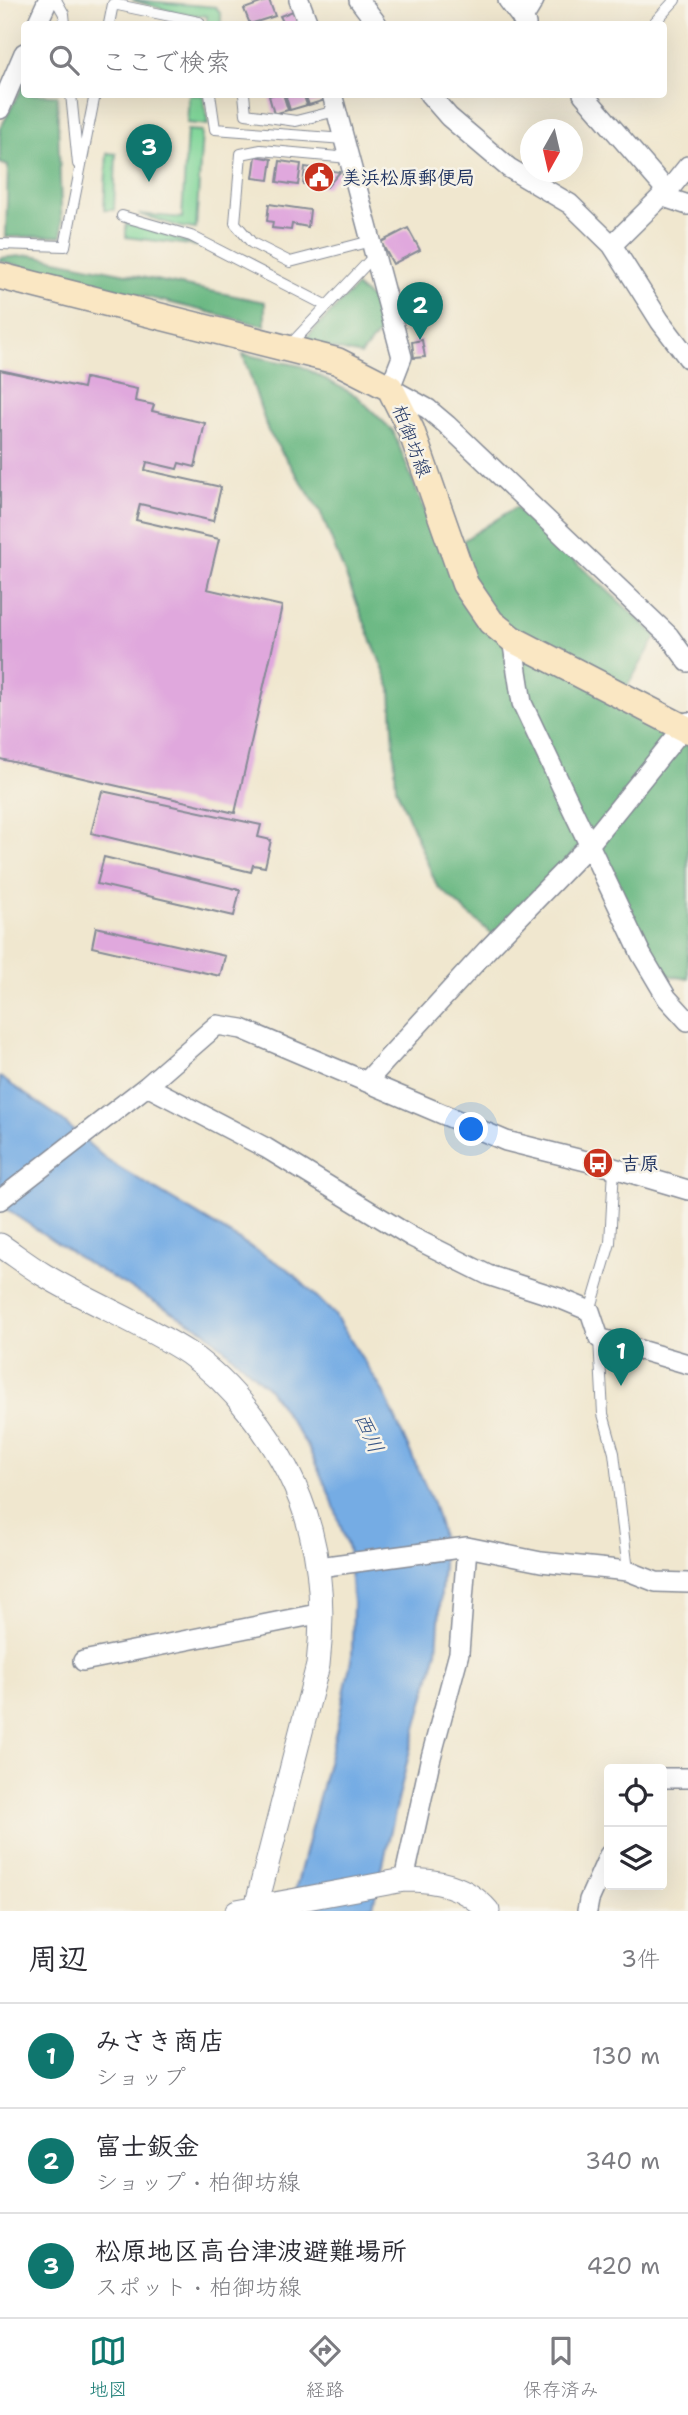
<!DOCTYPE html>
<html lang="ja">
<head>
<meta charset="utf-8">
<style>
	:root { --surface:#fff; --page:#f2f2f3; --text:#2b2b33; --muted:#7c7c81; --line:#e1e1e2; --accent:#0f766e }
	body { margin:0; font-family:"Shantell Sans","Klee One",sans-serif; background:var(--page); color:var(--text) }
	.controls { position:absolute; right:21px; bottom:21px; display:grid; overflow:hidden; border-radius:7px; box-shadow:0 7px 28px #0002 }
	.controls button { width:63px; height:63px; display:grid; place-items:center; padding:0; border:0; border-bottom:2px solid var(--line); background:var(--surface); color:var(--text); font:35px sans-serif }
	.compass { position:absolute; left:520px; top:119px; width:63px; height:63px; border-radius:50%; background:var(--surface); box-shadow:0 7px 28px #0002; rotate:188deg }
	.you { position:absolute; left:472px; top:1130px; width:24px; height:24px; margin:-18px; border:5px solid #fff; border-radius:50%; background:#1a73e8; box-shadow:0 0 0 10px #1a73e833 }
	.badge { display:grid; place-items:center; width:46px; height:46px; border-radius:50%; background:var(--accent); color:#fff; font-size:23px; font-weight:700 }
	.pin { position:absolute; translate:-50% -58px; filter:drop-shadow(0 2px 4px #0008) }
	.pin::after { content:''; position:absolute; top:37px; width:24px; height:21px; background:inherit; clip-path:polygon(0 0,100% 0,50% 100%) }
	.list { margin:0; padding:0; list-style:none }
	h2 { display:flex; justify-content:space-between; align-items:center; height:91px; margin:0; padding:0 28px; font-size:30px }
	h2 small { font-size:23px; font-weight:400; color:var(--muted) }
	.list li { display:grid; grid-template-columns:46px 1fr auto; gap:21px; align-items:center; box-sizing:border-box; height:105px; padding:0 28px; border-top:2px solid var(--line) }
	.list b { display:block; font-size:26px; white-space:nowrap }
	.list p { margin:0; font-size:23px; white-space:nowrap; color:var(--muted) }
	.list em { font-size:23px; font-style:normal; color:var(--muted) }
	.icon { flex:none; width:38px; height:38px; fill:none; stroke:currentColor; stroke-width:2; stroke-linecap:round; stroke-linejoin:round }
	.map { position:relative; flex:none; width:688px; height:1911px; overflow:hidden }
	.search { position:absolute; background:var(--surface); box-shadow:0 7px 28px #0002; left:21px; right:21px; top:21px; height:77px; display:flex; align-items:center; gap:18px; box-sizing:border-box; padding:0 24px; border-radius:7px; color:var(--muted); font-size:26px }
	.sheet { height:406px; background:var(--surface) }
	nav { display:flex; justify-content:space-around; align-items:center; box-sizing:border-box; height:98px; border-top:2px solid var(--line); background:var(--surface); font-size:19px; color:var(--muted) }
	nav a { display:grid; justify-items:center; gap:4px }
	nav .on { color:var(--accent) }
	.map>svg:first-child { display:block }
	.green { fill:#80d699; stroke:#4e827c; stroke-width:2 }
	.forest { fill:#68b781; stroke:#427370; stroke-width:2 }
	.water { fill:#75ace4; stroke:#486ea1; stroke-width:2 }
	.building { fill:#e0a8dd }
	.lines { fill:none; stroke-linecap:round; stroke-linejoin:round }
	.service-casing { stroke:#868b96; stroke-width:12 }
	.minor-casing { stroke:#868b96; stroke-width:22 }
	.tertiary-casing { stroke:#868b96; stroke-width:25 }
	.secondary-casing { stroke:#868b96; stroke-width:29 }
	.service { stroke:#fff; stroke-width:10 }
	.minor { stroke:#fff; stroke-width:19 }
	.tertiary { stroke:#fff; stroke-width:23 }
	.secondary { stroke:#fae7c3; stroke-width:26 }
	.labels { text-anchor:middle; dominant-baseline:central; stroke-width:5; stroke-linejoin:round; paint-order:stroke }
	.poi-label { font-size:19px; font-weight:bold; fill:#1b2f5e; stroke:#f7f3e8; text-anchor:start }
	.street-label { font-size:19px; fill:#1b2f5e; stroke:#f7f3e8 }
	.water-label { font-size:21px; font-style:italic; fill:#365486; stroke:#f7f3e8 }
</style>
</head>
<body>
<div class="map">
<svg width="688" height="1911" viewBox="0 0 688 1911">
	<rect width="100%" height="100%" fill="#f7f3e8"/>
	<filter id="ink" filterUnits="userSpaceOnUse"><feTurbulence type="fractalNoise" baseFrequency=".0143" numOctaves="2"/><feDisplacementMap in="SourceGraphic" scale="14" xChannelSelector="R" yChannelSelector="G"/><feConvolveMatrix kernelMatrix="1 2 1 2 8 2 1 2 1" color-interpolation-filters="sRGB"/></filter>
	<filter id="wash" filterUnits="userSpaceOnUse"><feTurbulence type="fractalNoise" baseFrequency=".00686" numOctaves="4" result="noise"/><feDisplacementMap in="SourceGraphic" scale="28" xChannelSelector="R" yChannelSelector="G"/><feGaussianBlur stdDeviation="1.57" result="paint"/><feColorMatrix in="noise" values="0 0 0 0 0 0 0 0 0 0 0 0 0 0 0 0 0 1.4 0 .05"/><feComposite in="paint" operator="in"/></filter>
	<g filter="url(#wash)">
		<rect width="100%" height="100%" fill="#f0e7cf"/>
		<path class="green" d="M132,0L216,7L221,15V24H207V16L178,13Z
			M189,95H203L208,125L187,123Z
			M187,130L202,131L196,229L181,227L139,214L182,218Z
			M107,153L116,154L114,210H104Z
			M126,224L138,226L198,246L126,237Z"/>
		<path class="forest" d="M24,84V94L57,95L62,236L6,237L8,166L0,163V129Z
			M32,255L265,302V326L0,261V258Z
			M356,287L377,303L379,333L361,355L302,342Z
			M243,354L301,366L357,396L393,431L442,554L516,507L657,636L615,707L688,743V979L656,973L591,834L494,936L437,886L396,788L391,689L320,511L268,431Z"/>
		<path class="water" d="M0,1077L56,1115L107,1160L289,1270L334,1314L384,1393L433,1503L441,1531L443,1564L437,1651L409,1754L373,1906L338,1911H290L338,1723L352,1655L353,1602L348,1549L332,1500L308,1447L268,1388L206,1332L84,1261L0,1205Z"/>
		<g id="blocks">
			<path class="building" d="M269,0L275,16L250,24L244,9Z
				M293,11L299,24H284L280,16Z
				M274,94H283L288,110L274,114L269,96Z
				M285,94H303L307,105L290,110Z
				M305,94H323L325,100L309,105Z
				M256,156L272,159L269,180L253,178Z
				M280,161L301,164L298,185L277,182Z
				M305,167L340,172L327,187L303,184Z
				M269,204L310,210L308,227L292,224L291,230L272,228L273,222L267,221Z
				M408,228L420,250L393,264L381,242Z
				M422,340L425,357L414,358L412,342Z
				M0,370L83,388L85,378L137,389L135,401L154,405L152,411L205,423L195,467L179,463L177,469L147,462L145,470L221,487L213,521L140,504L136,520L219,539L207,589L282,606L235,813L0,759Z
				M102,791L261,825L258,837L271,840L265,867L253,865L251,872L91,833Z
				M104,857L240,890L234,916L97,884Z
				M96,927L225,956L220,976L92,947Z"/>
		</g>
	</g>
	<g filter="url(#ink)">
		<use href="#blocks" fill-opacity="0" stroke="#868b96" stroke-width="2"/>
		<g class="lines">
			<g class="service-casing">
				<path id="service" d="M56,0L64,14L65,24
					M109,24L113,4L199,22V24
					M653,24L675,0
					M71,94L78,164
					M210,94L215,129L344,139
					M244,94L246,114L296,121L336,111
					M349,158L261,150L241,154L235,223L252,243L290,262L371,241
					M122,216L191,236L327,306
					M0,244L65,246L95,94
					M288,347L374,256
					M590,1311L610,1243L614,1168
					M599,1338L603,1414L614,1453L628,1571"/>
			</g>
			<g class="minor-casing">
				<path id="minor" d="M299,0L308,24
					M359,0L377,24
					M508,0L526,24
					M522,20L534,0
					M37,24L48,0
					M332,94L402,357L390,388L428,409L447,425L669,636L688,662
					M429,94L449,117L509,168L570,204L612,245L660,321L688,358
					M583,94L667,191
					M0,109L24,53
					M661,196L688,205
					M612,245L672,186L688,166
					M512,639L522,703L641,954L667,998L688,1021
					M367,1081L487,950L588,846L688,722
					M147,1086L266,1148L412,1237L488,1275L559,1298L590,1311L599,1338L688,1364
					M0,1200L147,1086L217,1025L242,1029L506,1141L614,1168L688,1190
					M319,1567L467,1547L541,1562L628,1571L656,1582L688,1583
					M83,1661L322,1613
					M662,1778H688
					M404,1880L430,1761L459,1653L467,1547
					M587,1911L589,1900L609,1855"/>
			</g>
			<g class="tertiary-casing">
				<path id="tertiary" d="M0,1245C15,1255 29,1266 44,1275C90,1303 142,1323 188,1353C211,1369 232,1390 249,1412C310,1487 329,1570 318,1665L255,1911
					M237,1911L404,1880C437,1880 465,1885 488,1911"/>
			</g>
			<g class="secondary-casing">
				<path id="secondary" d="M0,276L337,361L390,388L411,430L465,584L491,622L512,639L688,730"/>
			</g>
			<use href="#service" class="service"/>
			<use href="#minor" class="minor"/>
			<use href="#tertiary" class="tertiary"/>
			<use href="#secondary" class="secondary"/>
		</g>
	</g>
	<defs>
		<g id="civic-disc" transform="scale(1.575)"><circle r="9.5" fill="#c8321e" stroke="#f7f3e8"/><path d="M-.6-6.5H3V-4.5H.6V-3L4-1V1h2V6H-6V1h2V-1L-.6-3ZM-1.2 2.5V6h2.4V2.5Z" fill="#fff"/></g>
		<g id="bus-disc" transform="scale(1.575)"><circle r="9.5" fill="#c8321e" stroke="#f7f3e8"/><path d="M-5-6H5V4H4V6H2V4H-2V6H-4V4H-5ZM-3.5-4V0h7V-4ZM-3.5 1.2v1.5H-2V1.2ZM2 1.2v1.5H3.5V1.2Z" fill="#fff"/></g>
	</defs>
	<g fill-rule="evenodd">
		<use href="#civic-disc" x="319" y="177"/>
		<use href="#bus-disc" x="598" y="1163"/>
	</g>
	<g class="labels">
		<g class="poi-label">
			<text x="342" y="177">美浜松原郵便局</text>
			<text x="621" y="1163">吉原</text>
		</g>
		<g class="street-label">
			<text transform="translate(412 441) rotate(69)">柏御坊線</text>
		</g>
		<g class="water-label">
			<text transform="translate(369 1433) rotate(66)">西川</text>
		</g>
	</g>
</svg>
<div class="controls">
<button><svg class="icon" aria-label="locate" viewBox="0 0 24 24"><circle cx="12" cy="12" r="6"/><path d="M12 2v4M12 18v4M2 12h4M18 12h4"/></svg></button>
<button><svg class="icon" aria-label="layers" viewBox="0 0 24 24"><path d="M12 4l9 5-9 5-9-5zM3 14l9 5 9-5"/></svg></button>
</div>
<svg class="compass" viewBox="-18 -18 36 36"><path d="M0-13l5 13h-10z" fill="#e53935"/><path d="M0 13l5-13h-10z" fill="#7c7c81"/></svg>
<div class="you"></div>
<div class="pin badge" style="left:621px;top:1386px">1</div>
<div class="pin badge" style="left:420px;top:340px">2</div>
<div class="pin badge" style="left:149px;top:182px">3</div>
<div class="search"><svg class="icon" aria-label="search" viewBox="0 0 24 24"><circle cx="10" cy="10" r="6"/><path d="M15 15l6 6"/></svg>ここで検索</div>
</div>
<section class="sheet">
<h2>周辺<small>3件</small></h2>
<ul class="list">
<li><span class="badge">1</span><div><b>みさき商店</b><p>ショップ</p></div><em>130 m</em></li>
<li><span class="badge">2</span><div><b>富士鈑金</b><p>ショップ · 柏御坊線</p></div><em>340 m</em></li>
<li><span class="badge">3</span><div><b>松原地区高台津波避難場所</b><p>スポット · 柏御坊線</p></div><em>420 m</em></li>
</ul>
</section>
<nav>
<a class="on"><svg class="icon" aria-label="map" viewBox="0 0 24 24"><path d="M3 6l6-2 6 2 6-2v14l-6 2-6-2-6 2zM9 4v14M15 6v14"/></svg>地図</a>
<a><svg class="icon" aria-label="directions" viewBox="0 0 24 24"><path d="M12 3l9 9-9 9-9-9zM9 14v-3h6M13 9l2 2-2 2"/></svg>経路</a>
<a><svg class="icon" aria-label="saved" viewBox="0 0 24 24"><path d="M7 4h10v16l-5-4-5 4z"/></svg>保存済み</a>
</nav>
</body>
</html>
